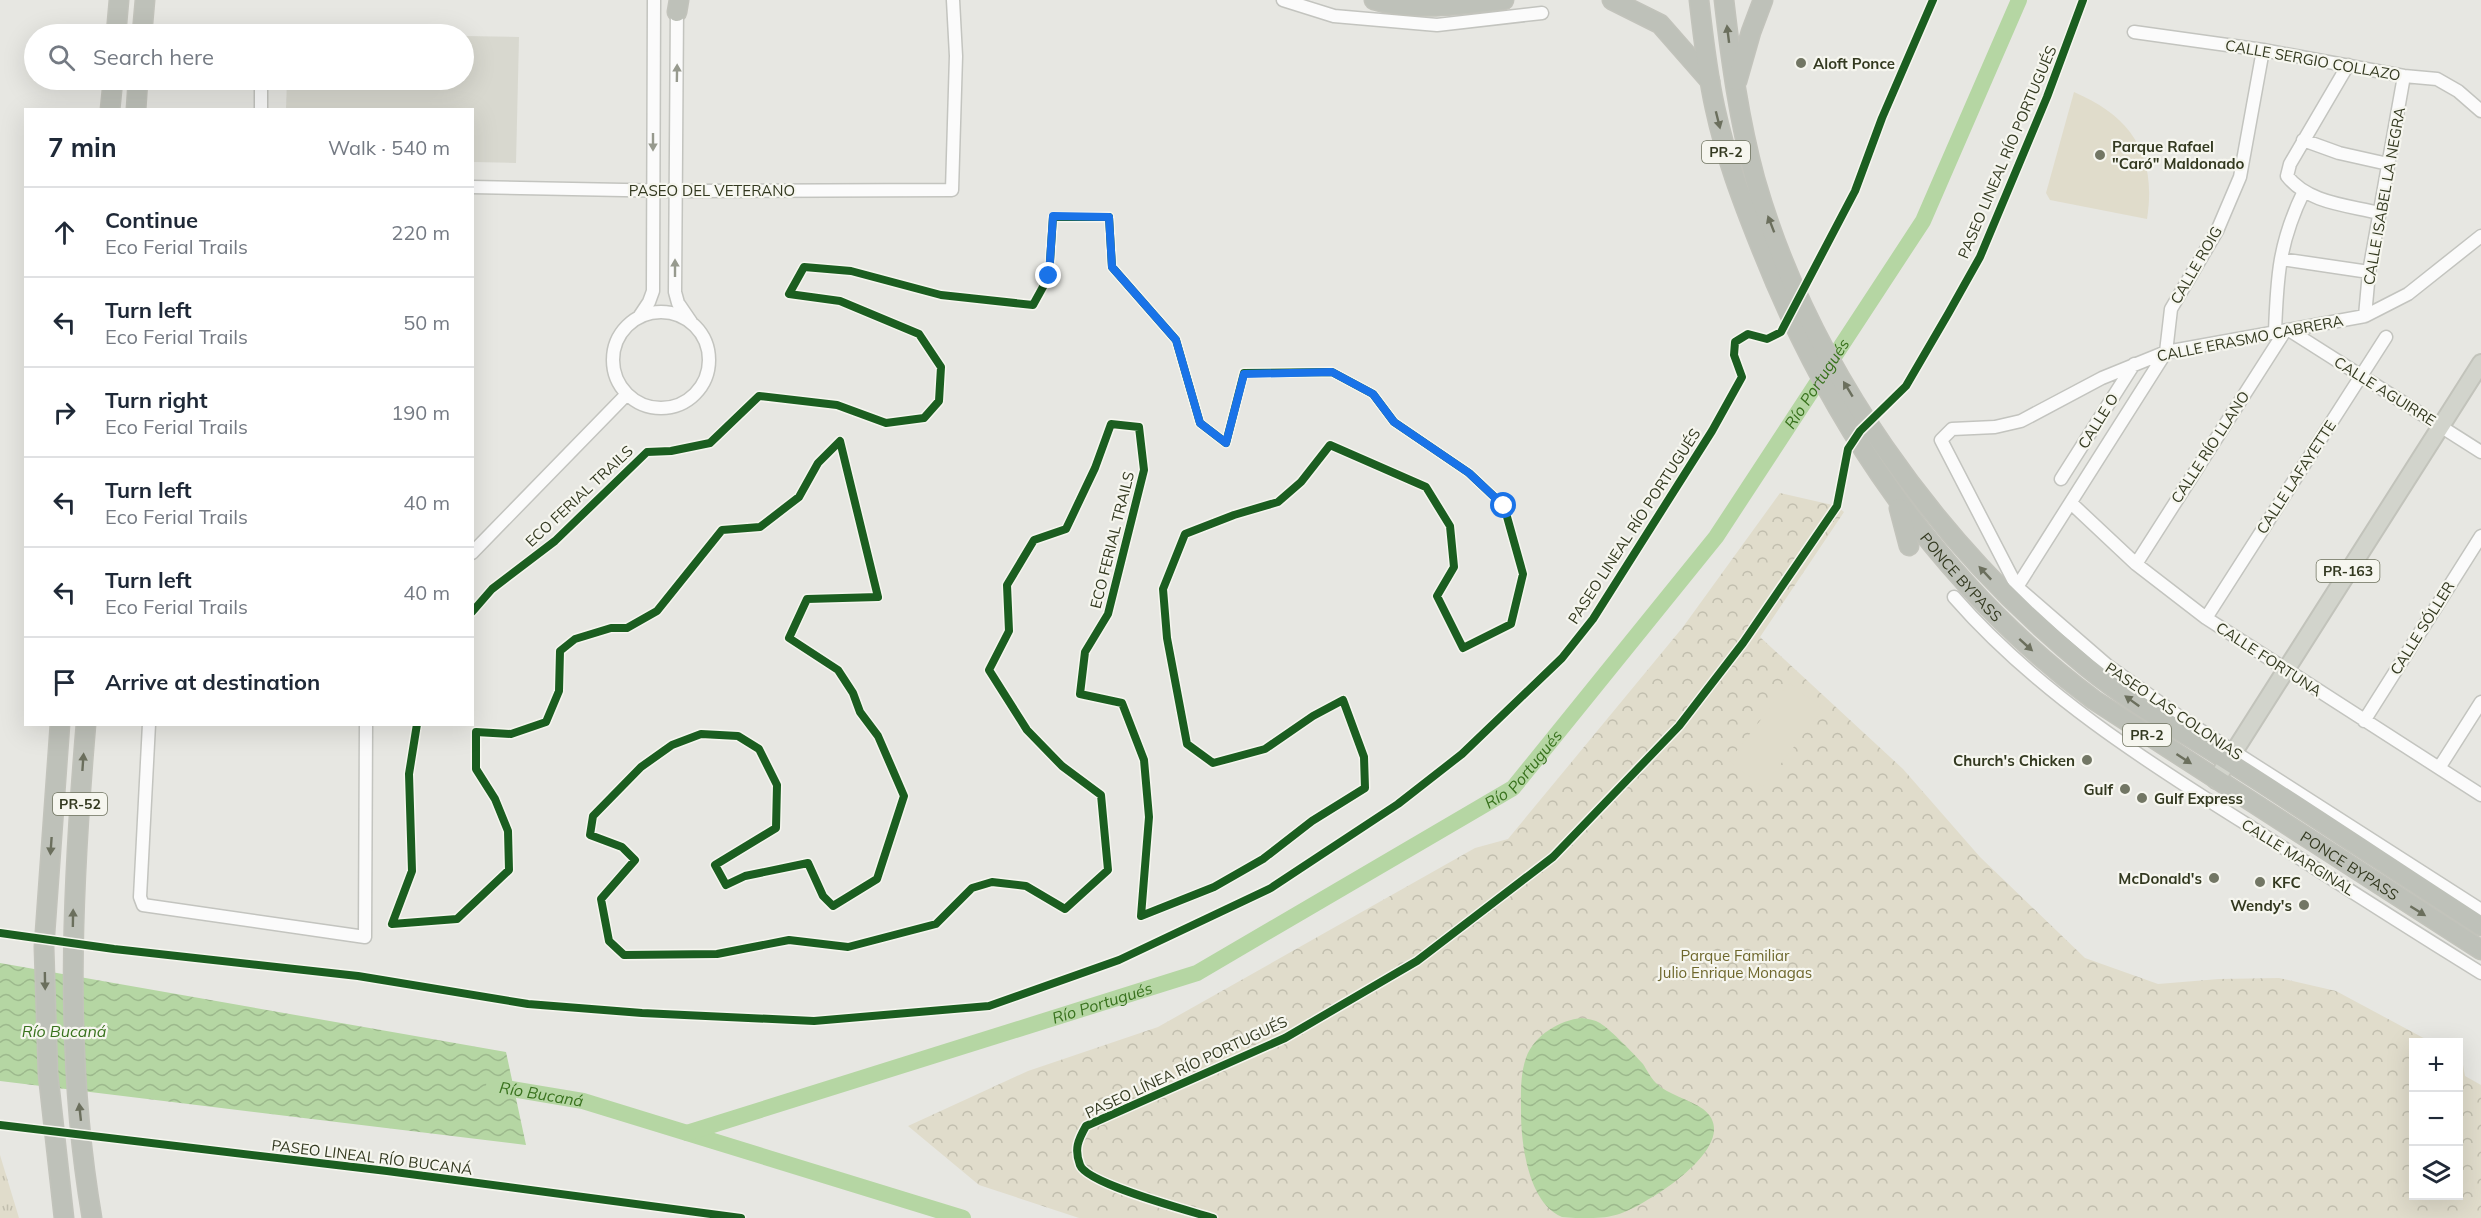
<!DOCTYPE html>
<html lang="en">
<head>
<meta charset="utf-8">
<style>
	:root { --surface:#fff; --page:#f2f2f3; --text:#1f2937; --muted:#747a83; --line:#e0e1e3 }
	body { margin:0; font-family:Mulish,sans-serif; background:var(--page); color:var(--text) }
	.controls { position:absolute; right:18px; bottom:18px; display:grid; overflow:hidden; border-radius:0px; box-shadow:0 6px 24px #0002 }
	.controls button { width:54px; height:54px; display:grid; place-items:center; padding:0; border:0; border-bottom:2px solid var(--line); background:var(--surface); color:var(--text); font:30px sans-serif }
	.stop { position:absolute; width:18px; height:18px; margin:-14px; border:4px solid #1a73e8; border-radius:50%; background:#fff }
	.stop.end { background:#1a73e8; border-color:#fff; box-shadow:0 2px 6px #0008 }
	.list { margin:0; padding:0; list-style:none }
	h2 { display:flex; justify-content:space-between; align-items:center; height:78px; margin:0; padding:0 24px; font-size:26px }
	h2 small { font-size:20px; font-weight:400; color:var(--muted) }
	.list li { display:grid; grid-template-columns:39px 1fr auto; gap:18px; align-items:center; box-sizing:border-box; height:90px; padding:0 24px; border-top:2px solid var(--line) }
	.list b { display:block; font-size:22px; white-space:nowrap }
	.list p { margin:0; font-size:20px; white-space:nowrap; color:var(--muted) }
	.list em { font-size:20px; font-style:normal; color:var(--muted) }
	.icon { flex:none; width:33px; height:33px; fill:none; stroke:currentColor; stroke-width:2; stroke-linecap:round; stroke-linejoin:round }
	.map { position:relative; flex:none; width:2481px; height:1218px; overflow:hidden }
	.search { position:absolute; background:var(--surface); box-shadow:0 6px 24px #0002; left:24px; top:24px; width:450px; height:66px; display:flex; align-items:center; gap:15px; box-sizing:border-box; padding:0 21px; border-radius:33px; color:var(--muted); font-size:22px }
	.panel { position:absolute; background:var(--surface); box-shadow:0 6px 24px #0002; left:24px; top:108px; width:450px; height:618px; border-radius:0px }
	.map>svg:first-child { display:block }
	.built { fill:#d8d8cf }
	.grass { fill:url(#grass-tufts) }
	.forest { fill:url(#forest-crowns) }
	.garden { fill:#e0dccb }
	.water { fill:url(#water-waves) }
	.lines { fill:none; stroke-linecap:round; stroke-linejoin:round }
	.river { stroke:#b5d6a3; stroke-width:16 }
	.minor-casing { stroke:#c3c4bf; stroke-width:15 }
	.major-casing { stroke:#c2c3bb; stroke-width:20 }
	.highway-casing { stroke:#c2c3bb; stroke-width:21 }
	.minor { stroke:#fbfbfb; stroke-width:12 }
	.major { stroke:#d2d4cc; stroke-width:16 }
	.highway { stroke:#bec1b9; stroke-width:18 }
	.cycleway-casing { stroke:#f6f6ef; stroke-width:11 }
	.cycleway { stroke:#1b5e20; stroke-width:8 }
	.oneway { fill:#6b6f5d }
	.oneway2 { fill:#979a8e }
	.route { stroke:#1a73e8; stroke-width:8 }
	.poi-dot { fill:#727664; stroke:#f6f6ef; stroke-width:2 }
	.labels { text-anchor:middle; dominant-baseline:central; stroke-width:4.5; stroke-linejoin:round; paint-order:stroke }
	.shield { fill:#f6f6ef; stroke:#6e725e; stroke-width:1.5 }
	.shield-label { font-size:14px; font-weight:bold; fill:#333920 }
	.street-label { font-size:15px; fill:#333920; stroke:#f6f6ef }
	.poi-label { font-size:15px; font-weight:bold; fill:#333920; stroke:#f6f6ef; text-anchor:start }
	.park-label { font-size:15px; fill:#6e672c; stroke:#f6f6ef }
	.water-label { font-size:16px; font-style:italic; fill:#38721d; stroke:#f6f6ef }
</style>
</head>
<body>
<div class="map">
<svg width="2481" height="1218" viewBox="0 0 2481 1218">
	<defs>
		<pattern id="grass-tufts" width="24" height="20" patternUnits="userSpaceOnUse" patternTransform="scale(1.5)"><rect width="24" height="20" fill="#e0dccb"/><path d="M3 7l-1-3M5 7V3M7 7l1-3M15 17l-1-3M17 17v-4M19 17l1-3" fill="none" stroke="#c1beae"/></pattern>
		<pattern id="forest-crowns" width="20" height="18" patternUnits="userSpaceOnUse" patternTransform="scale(1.5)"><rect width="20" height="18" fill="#e0dccb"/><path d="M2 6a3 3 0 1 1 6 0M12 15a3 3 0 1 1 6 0" fill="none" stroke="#c1beae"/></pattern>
		<pattern id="water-waves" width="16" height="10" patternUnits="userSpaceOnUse" patternTransform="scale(1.5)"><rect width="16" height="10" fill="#b5d6a3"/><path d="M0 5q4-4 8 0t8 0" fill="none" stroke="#9cb88c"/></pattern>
	</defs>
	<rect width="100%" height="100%" fill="#e7e7e2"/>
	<path class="built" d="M464,36L519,37L516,163L473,162L472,110L286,109L287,80H464Z"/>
	<path class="grass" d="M0,1155L19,1218H0Z"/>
	<path class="forest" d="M1780,493L1837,506L1844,512L1760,637L1903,769L1980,857L2085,958L2158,984L2219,979L2279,978L2336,991L2431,1042H2414V1196H2458L2459,1057L2462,1059L2465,1076L2481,1085V1218H1079L979,1185L908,1126L1028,1071L1158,1027L1475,848L1508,839L1683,627Z"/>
	<path class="garden" d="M2074,92C2132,117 2157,155 2147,219L2050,200L2046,193Z
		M1789,683L1823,709L1763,787L1729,761Z"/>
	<path class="water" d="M0,963L506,1052L526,1145L0,1081Z
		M1582,1018C1588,1019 1595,1020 1600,1023C1612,1031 1633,1053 1643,1064C1647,1070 1650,1077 1656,1083C1668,1095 1689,1099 1703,1109C1742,1139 1667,1190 1644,1202C1623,1214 1613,1218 1589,1218C1581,1218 1570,1218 1562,1217C1528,1203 1521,1143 1521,1112C1521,1094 1520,1075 1526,1058C1534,1035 1560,1020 1582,1018Z"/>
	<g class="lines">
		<g class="river">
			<path id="s1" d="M494,1086L583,1101L963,1218"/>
			<path id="s2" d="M687,1133L1197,973L1513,788L1716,537L1923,221L2019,0"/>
		</g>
		<g class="minor-casing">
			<path id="minor" d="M1283,0L1334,16L1437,25L1542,13
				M677,6L675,292L678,303L691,322
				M2134,32L2263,50L2404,76L2437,79L2458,91L2481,111
				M261,34V33
				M2348,65L2290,164L2287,176C2308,203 2347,205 2379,213
				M261,110V80
				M2303,140L2339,153L2388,164
				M472,187L675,191L952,190L956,56L953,0
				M2481,236L2408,294L2365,316L2166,352L2102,378L2021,421L1995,427L1952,429L1941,440L2017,587L2107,665L2180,717L2481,910
				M2281,259L2369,272
				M613 360a48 48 0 1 1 96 0a48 48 0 1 1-96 0Z
				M2365,316L2369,272L2404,76
				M639,317L649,302L653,291L654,0
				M2289,330L2481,452
				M2275,332C2277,276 2279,242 2304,191
				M2061,479L2134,364
				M2071,503L2136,564L2206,618L2481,795
				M472,553L627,394
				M2136,564L2285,331
				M2017,587L2166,352L2171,309L2217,231L2240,177L2263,50
				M1954,597C2036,691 2145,761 2251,827C2327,876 2404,925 2481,973
				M2206,618L2386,337
				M2364,721L2481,536
				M149,724L140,897L143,905L365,937L366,724
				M2439,768L2481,702"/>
		</g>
		<g class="major-casing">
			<path id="major" d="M2216,780L2481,363"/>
		</g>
		<g class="highway-casing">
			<g id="highway">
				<path d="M1374,0C1411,12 1465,4 1504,0"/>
				<path d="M1612,0L1660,24L1710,81"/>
				<path id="s3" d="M1699,0C1703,36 1707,72 1715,108C1725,155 1742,200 1760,245C1830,424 1939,584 2094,700L2481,950"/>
				<path d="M1724,0C1731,61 1739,120 1755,179C1809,368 1936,544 2087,667C2131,703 2180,730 2228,761C2313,815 2396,871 2481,926"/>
				<path d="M677,12L679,0"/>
				<path d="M116,34L119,0"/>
				<path d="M142,34L145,0"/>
				<path d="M1737,81L1751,32L1763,0"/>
				<path d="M110,110L113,80"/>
				<path d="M136,110L138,80"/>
				<path d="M1899,508L1909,546"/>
				<path d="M60,724L44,947L48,1074L64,1218"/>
				<path d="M86,724C72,889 64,1055 92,1218"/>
			</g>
		</g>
		<use href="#minor" class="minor"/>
		<use href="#major" class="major"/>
		<use href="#highway" class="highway"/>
		<g class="cycleway-casing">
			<path id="cycleway" d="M417,724L409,774L412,871L392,924L457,919L509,870L508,831L495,799L476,769V732L511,734L546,722L559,691L560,651L575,639L611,628H627L657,611L722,530L760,527L799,497L818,463L840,441L878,597L807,599L789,638L838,670L853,693L860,712L878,736L904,796L877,879L833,906L823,896L808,863L745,876L726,885L715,865L776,828L777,785L759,749L738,736L701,734L672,745L641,767L593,816L590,835L622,847L635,860L601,899L609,941L624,955L717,954L789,940L848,947L936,924L972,888L992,882L1026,886L1065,909L1108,870L1101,795L1062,766L1027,730L989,670L1009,631L1007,585L1034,540L1066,529L1095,468L1111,424L1139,427L1144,470L1108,614L1085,652L1080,694L1122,703L1144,760L1149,817L1141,916L1214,887L1263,859L1312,821L1365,788L1364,757L1343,700L1313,716L1265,749L1213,763L1187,744L1167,638L1163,589L1185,534L1234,515L1278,502L1301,482L1330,445L1426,487L1450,526L1454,567L1437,596L1463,648L1511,624L1523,574L1504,506L1469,473L1394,422L1373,394L1332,372L1244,373L1226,443L1200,423L1176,340L1112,267L1109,217H1053L1049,276L1033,305L941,295L851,271L804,267L789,294L840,301L919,334L941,367L939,401L924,418L886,423L837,405L759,396L710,443L671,451L647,452L555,541L492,589L472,612
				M0,933L114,949L358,976L528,1004L642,1013L814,1021L989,1006L1119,960L1271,888L1398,804L1462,754L1562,658L1593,619L1712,431L1742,377L1734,355L1735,342L1748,334L1767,339L1781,332L1855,191L1882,118L1933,0
				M0,1125L387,1171L741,1218
				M1213,1218C1190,1211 1087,1184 1080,1165C1074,1149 1078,1140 1086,1126L1285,1038L1417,961L1553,857L1679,726L1743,643L1837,506L1848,449L1860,431L1906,386L1948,314L1980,257L2047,97L2083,0"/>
		</g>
		<use href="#cycleway" class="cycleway"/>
	</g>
	<defs><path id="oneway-solid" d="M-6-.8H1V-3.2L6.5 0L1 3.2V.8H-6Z" transform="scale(1.5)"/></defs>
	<g class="oneway">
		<use href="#oneway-solid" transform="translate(1728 34) rotate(-97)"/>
		<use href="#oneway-solid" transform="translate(1718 120) rotate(76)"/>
		<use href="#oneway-solid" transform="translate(1771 224) rotate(-111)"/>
		<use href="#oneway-solid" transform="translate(1848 389) rotate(-121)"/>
		<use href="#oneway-solid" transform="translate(1985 573) rotate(-133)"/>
		<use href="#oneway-solid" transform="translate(2026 645) rotate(42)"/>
		<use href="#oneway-solid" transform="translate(2132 701) rotate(-144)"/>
		<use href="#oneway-solid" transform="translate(2184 759) rotate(33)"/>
		<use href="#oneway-solid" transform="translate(83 762) rotate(-86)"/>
		<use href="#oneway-solid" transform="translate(51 846) rotate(94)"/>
		<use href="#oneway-solid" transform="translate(2418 911) rotate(32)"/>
		<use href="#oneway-solid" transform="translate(73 918) rotate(-89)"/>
		<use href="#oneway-solid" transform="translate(45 981) rotate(89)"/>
		<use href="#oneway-solid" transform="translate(80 1112) rotate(-96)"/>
	</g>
	<g class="oneway2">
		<use href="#oneway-solid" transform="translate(677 73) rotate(-89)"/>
		<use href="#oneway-solid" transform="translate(653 142) rotate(90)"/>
		<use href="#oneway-solid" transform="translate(675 268) rotate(-90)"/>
	</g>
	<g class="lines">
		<path class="route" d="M1049,276L1053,216L1109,217L1112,267L1176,340L1200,423L1226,443L1244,374L1332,372L1373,394L1394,422L1469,473L1504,506"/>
	</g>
	<g class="poi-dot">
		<circle cx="1801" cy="63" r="6"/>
		<circle cx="2100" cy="155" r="6"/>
		<circle cx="2087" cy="760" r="6"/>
		<circle cx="2125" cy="789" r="6"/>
		<circle cx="2142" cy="798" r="6"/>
		<circle cx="2214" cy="878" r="6"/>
		<circle cx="2260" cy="882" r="6"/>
		<circle cx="2304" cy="905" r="6"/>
	</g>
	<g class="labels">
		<g class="shield">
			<rect x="1702" y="141" width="48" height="22" rx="4.5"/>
			<rect x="2316.5" y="560" width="63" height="22" rx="4.5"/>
			<rect x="2123" y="724" width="48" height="22" rx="4.5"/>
			<rect x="53" y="793" width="54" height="22" rx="4.5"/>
		</g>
		<g class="shield-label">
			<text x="1726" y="152">PR-2</text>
			<text x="2348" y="571">PR-163</text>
			<text x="2147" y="735">PR-2</text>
			<text x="80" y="804">PR-52</text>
		</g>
		<g class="street-label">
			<text transform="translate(2313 60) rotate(10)">CALLE SERGIO COLLAZO</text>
			<text transform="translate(2007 152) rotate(-67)">PASEO LINEAL RÍO PORTUGUÉS</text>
			<text x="712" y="190">PASEO DEL VETERANO</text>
			<text transform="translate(2384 196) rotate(-80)">CALLE ISABEL LA NEGRA</text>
			<text transform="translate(2196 265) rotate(-60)">CALLE ROIG</text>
			<text transform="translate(2250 338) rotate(-11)">CALLE ERASMO CABRERA</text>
			<text transform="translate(2385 391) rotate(32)">CALLE AGUIRRE</text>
			<text transform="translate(2098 421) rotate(-58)">CALLE O</text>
			<text transform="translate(2210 447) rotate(-57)">CALLE RÍO LLANO</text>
			<text transform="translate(2296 477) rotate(-57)">CALLE LAFAYETTE</text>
			<text transform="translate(579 496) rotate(-43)">ECO FERIAL TRAILS</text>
			<text transform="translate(1634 526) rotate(-57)">PASEO LINEAL RÍO PORTUGUÉS</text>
			<text transform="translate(1112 540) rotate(-76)">ECO FERIAL TRAILS</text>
			<text stroke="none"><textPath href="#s3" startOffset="644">PONCE BYPASS</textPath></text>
			<text transform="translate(2422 628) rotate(-58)">CALLE SÓLLER</text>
			<text transform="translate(2269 659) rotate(33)">CALLE FORTUNA</text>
			<text transform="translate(2174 711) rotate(34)">PASEO LAS COLONIAS</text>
			<text transform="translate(2298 857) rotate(32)">CALLE MARGINAL</text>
			<text stroke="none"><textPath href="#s3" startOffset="1130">PONCE BYPASS</textPath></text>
			<text transform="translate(1186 1067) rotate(-25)">PASEO LÍNEA RÍO PORTUGUÉS</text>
			<text transform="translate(372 1157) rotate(7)">PASEO LINEAL RÍO BUCANÁ</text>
		</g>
		<g class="poi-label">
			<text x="1813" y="63">Aloft Ponce</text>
			<text x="2112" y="146">Parque Rafael<tspan x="2112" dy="17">"Caró" Maldonado</tspan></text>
			<text x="2075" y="760" text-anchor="end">Church's Chicken</text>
			<text x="2113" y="789" text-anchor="end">Gulf</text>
			<text x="2154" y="798">Gulf Express</text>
			<text x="2202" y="878" text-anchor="end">McDonald's</text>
			<text x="2272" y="882">KFC</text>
			<text x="2292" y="905" text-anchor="end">Wendy's</text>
		</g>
		<g class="park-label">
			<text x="1735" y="955">Parque Familiar<tspan x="1735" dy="17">Julio Enrique Monagas</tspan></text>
		</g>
		<g class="water-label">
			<text stroke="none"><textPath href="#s2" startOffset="1407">Río Portugués</textPath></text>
			<text stroke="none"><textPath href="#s2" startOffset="921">Río Portugués</textPath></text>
			<text stroke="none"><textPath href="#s2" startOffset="435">Río Portugués</textPath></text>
			<text x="64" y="1031">Río Bucaná</text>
			<text stroke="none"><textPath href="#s1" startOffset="48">Río Bucaná</textPath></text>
		</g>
	</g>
</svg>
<div class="controls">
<button>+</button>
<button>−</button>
<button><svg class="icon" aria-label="layers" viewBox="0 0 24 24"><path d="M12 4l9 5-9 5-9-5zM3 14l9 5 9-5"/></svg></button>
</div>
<div class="stop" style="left:1504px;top:506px"></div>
<div class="stop end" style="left:1049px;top:276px"></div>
<div class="search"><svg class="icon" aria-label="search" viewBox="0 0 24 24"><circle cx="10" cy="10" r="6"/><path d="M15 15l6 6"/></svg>Search here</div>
<section class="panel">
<h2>7 min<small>Walk · 540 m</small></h2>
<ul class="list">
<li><svg class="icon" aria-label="ahead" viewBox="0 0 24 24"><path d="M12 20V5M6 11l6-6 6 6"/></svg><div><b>Continue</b><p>Eco Ferial Trails</p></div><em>220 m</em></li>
<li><svg class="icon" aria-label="left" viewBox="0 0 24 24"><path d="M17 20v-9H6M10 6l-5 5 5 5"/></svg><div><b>Turn left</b><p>Eco Ferial Trails</p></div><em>50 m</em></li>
<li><svg class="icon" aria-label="right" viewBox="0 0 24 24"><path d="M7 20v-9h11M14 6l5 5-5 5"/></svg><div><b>Turn right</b><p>Eco Ferial Trails</p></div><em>190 m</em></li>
<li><svg class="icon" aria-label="left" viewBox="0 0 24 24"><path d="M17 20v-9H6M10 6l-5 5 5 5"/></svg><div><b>Turn left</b><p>Eco Ferial Trails</p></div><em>40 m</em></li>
<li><svg class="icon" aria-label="left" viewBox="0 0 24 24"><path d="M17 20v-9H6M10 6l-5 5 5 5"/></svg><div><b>Turn left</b><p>Eco Ferial Trails</p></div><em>40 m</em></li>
<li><svg class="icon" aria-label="arrive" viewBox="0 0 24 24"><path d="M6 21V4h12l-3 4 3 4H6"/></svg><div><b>Arrive at destination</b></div></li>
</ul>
</section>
</div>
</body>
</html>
